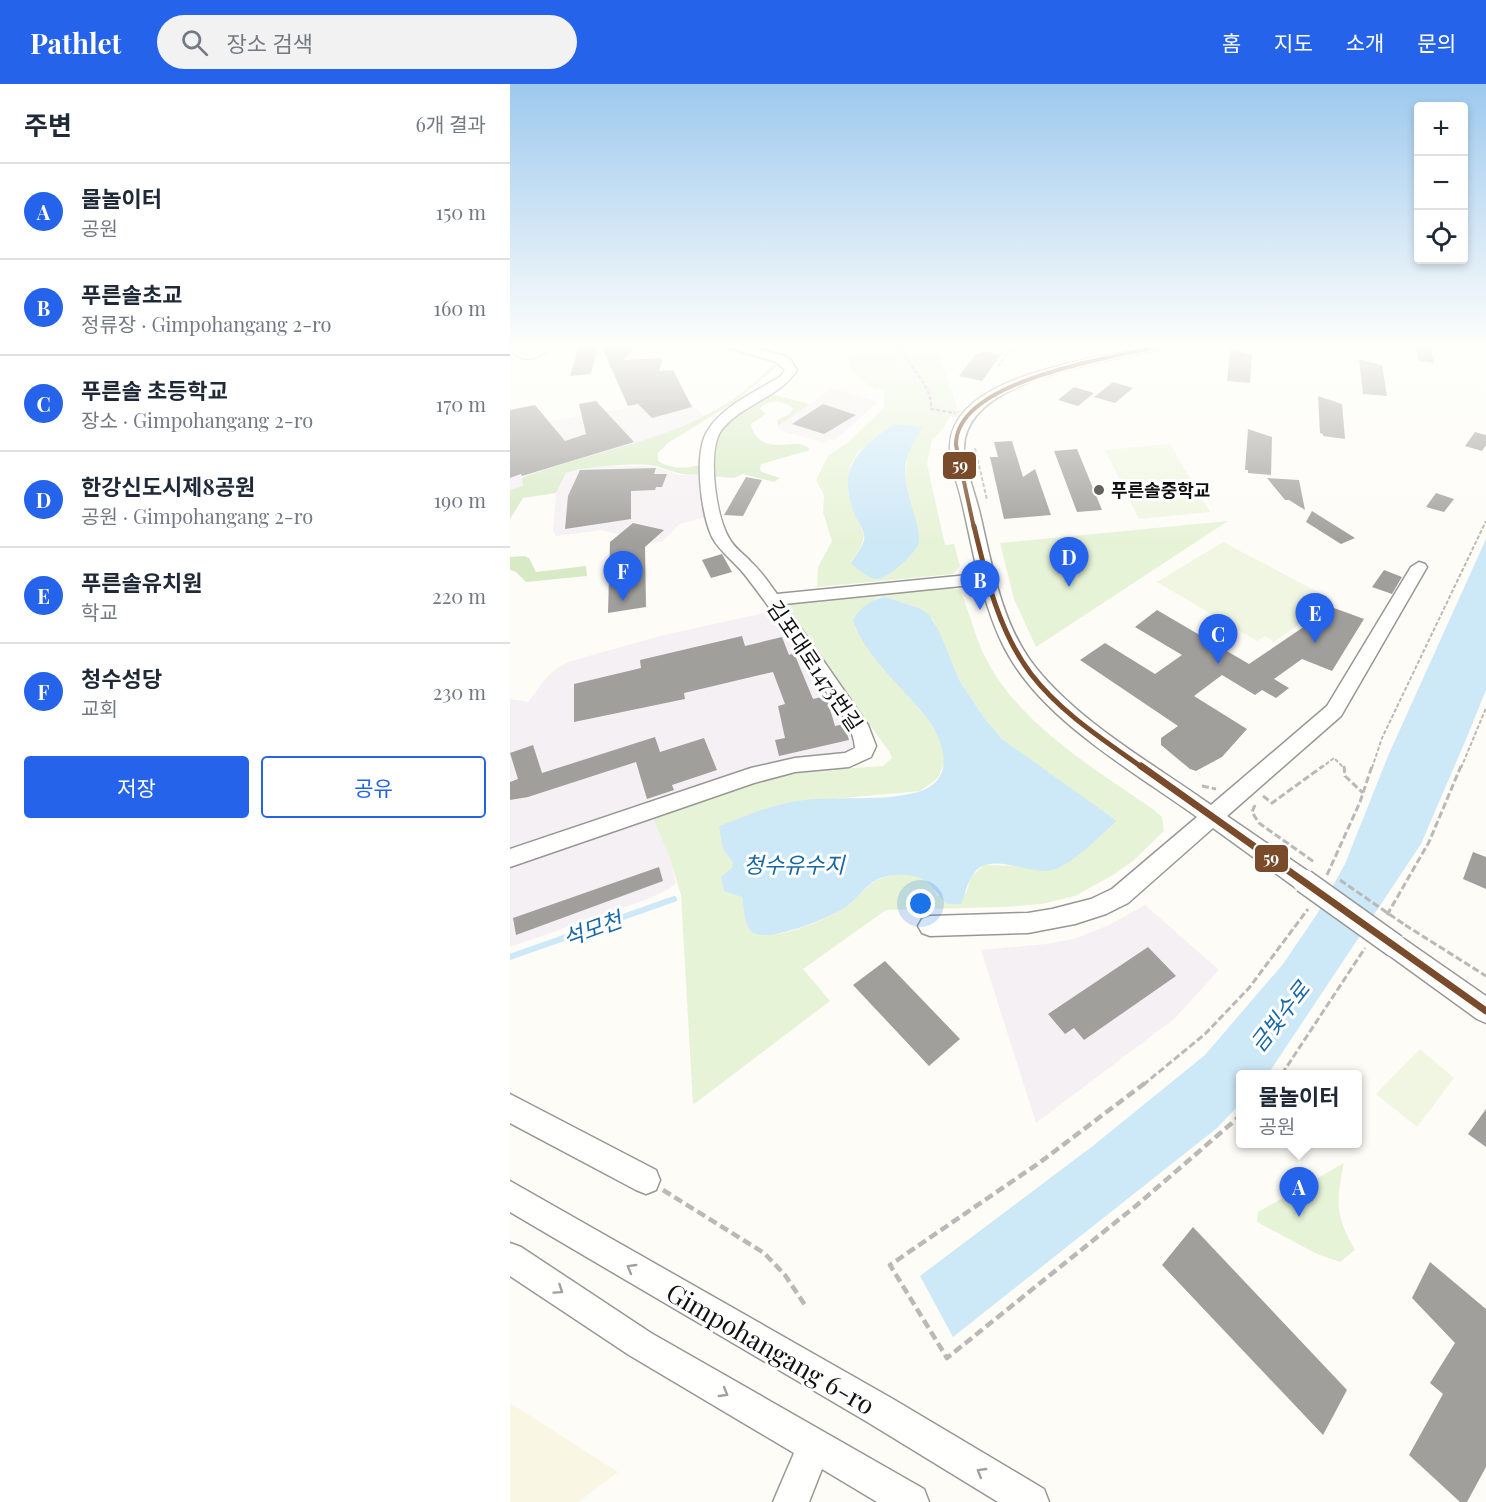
<!DOCTYPE html>
<html lang="ko">
<head>
<meta charset="utf-8">
<style>
	:root { --surface:#fff; --page:#f2f2f3; --text:#1f2937; --muted:#747a83; --line:#e0e1e3; --accent:#2563eb }
	body { margin:0; font-family:"Playfair Display","Noto Sans KR",serif; background:var(--page); color:var(--text) }
	.controls { position:absolute; right:18px; top:18px; display:grid; overflow:hidden; border-radius:6px; box-shadow:0 3px 9px #0003 }
	.controls button { width:54px; height:54px; display:grid; place-items:center; padding:0; border:0; border-bottom:2px solid var(--line); background:var(--surface); color:var(--text); font:30px sans-serif }
	.you { position:absolute; left:411px; top:820px; width:21px; height:21px; margin:-15px; border:4px solid #fff; border-radius:50%; background:#1a73e8; box-shadow:0 0 0 9px #1a73e833 }
	.badge { display:grid; place-items:center; width:39px; height:39px; border-radius:50%; background:var(--accent); color:#fff; font-size:20px; font-weight:700 }
	.pin { position:absolute; translate:-50% -50px; filter:drop-shadow(0 2px 3px #0008) }
	.pin::after { content:''; position:absolute; top:32px; width:21px; height:18px; background:inherit; clip-path:polygon(0 0,100% 0,50% 100%) }
	.popup { position:absolute; left:726px; top:986px; width:126px; height:78px; box-sizing:border-box; display:grid; place-content:center; border-radius:6px; background:var(--surface); filter:drop-shadow(0 2px 4px #0005); font-size:20px; white-space:nowrap; color:var(--muted) }
	.popup b { font-size:22px; color:var(--text) }
	.popup::after { content:''; position:absolute; left:50%; top:100%; margin-left:-12px; border:12px solid transparent; border-top-color:var(--surface) }
	.list { margin:0; padding:0; list-style:none }
	h2 { display:flex; justify-content:space-between; align-items:center; height:78px; margin:0; padding:0 24px; font-size:26px }
	h2 small { font-size:20px; font-weight:400; color:var(--muted) }
	.list li { display:grid; grid-template-columns:39px 1fr auto; gap:18px; align-items:center; box-sizing:border-box; height:96px; padding:0 24px; border-top:2px solid var(--line) }
	.list b { display:block; font-size:22px; white-space:nowrap }
	.list p { margin:0; font-size:20px; white-space:nowrap; color:var(--muted) }
	.list em { font-size:20px; font-style:normal; color:var(--muted) }
	.actions { display:flex; gap:12px; padding:18px 24px }
	.actions a { flex:1; padding:14px 0; border:2px solid var(--accent); border-radius:6px; text-align:center; font-size:21px; color:var(--accent) }
	.actions .main { background:var(--accent); color:#fff }
	.icon { flex:none; width:33px; height:33px; fill:none; stroke:currentColor; stroke-width:2; stroke-linecap:round; stroke-linejoin:round }
	.map { position:relative; flex:none; width:976px; height:1418px; overflow:hidden }
	header { display:flex; align-items:center; gap:36px; box-sizing:border-box; height:84px; padding:0 30px; background:var(--accent); color:#fff }
	header strong { font-size:28px }
	nav { display:flex; gap:33px; margin-inline-start:auto; font-size:21px }
	.search { width:420px; height:54px; background:var(--page); display:flex; align-items:center; gap:15px; box-sizing:border-box; padding:0 21px; border-radius:33px; color:var(--muted); font-size:22px }
	main { display:flex }
	aside { flex:1; background:var(--surface) }
	.map>svg:first-child { display:block }
	.industrial { fill:#f5f0f3 }
	.farmland { fill:#f9f7e4 }
	.green { fill:#e7f3d7; fill-rule:evenodd }
	.forest { fill:#d8eac5 }
	.pitch { fill:#f0f6e1 }
	.plaza { fill:#edebe2 }
	.water { fill:#cde8f7 }
	.lines { fill:none; stroke-linecap:round; stroke-linejoin:round }
	.stream { stroke:#cde8f7; stroke-width:6 }
	.building { fill:#a19f9c }
	.minor-casing { stroke:#979795; stroke-width:3 }
	.path-far2 { stroke:#b9b9b8; stroke-width:2; stroke-dasharray:4 2; stroke-linecap:butt }
	.path-far1 { stroke:#b9b9b8; stroke-width:3; stroke-dasharray:7 3; stroke-linecap:butt }
	.path { stroke:#b9b9b8; stroke-width:4.5; stroke-dasharray:9 4.5; stroke-linecap:butt }
	.minor { fill:#fffffe; fill-rule:evenodd }
	.minor-bridge-casing { stroke:#979795; stroke-width:26; stroke-linecap:butt }
	.path-bridge { stroke:#b9b9b8; stroke-width:3; stroke-dasharray:7 3; stroke-linecap:butt }
	.minor-bridge { stroke:#fffffe; stroke-width:23 }
	.bus-1-far2-casing { stroke:#fff; stroke-width:7 }
	.bus-1-far1-casing { stroke:#fff; stroke-width:9 }
	.bus-1-casing { stroke:#fff; stroke-width:11 }
	.bus-1-far2 { stroke:#7a4b2a; stroke-width:4 }
	.bus-1-far1 { stroke:#7a4b2a; stroke-width:5 }
	.bus-1 { stroke:#7a4b2a; stroke-width:7 }
	.oneway { stroke:#a0a09f }
	.poi-dot { fill:#646362; stroke:#fff; stroke-width:2 }
	.labels { text-anchor:middle; dominant-baseline:central; stroke-width:6; stroke-linejoin:round; paint-order:stroke }
	.far-poi-label { font-size:18px; font-weight:bold; fill:#111; stroke:#fff; text-anchor:start }
	.street-label { font-size:21px; fill:#111; stroke:#fff }
	.water-label { font-size:22px; font-style:italic; fill:#1768a6; stroke:#fff }
	.near-street-label { font-size:26px; fill:#111; stroke:#fff }
	.line-badge { stroke:#fff; stroke-width:2 }
	.badge-label { font-size:16px; text-anchor:middle; font-weight:bold; fill:#fff }
</style>
</head>
<body>
<header>
<strong>Pathlet</strong>
<div class="search"><svg class="icon" aria-label="search" viewBox="0 0 24 24"><circle cx="10" cy="10" r="6"/><path d="M15 15l6 6"/></svg>장소 검색</div>
<nav><a>홈</a><a>지도</a><a>소개</a><a>문의</a></nav>
</header>
<main>
<aside>
<h2>주변<small>6개 결과</small></h2>
<ul class="list">
<li><span class="badge">A</span><div><b>물놀이터</b><p>공원</p></div><em>150 m</em></li>
<li><span class="badge">B</span><div><b>푸른솔초교</b><p>정류장 · Gimpohangang 2-ro</p></div><em>160 m</em></li>
<li><span class="badge">C</span><div><b>푸른솔 초등학교</b><p>장소 · Gimpohangang 2-ro</p></div><em>170 m</em></li>
<li><span class="badge">D</span><div><b>한강신도시제8공원</b><p>공원 · Gimpohangang 2-ro</p></div><em>190 m</em></li>
<li><span class="badge">E</span><div><b>푸른솔유치원</b><p>학교</p></div><em>220 m</em></li>
<li><span class="badge">F</span><div><b>청수성당</b><p>교회</p></div><em>230 m</em></li>
</ul>
<div class="actions"><a class="main">저장</a><a>공유</a></div>
</aside>
<div class="map">
<svg width="976" height="1418" viewBox="0 0 976 1418">
	<rect width="100%" height="100%" fill="#fdfcf7"/>
	<path class="industrial" d="M322,304L368,318L325,356L318,355L313,359L270,346L268,342Z
		M171,309L194,332L145,354L15,393L13,403L0,406V344L116,324Z
		M81,382H143L170,391L192,390L197,433L169,440L153,457L145,459L92,446L46,452L43,447L46,409L56,389Z
		M254,529L265,532L269,536L340,641L347,667L0,766V615L18,618L36,594L47,584L61,577L154,551Z
		M142,733L159,772L166,799L159,805L135,816L0,863V781Z
		M635,821L709,886L664,935L526,1039L471,866L536,860L564,855L599,841Z"/>
	<path class="farmland" d="M0,1319L108,1388L68,1418H0Z"/>
	<path class="green" d="M338,261H426L447,323C439,332 432,351 422,355L417,380L435,461L444,460L450,482L443,490L307,503L308,483L322,457L313,428L314,411L306,396L318,372L338,358L374,324V305L365,306C349,295 335,282 338,261ZM384,340L412,343L398,367L395,394L409,455L341,478L351,464L354,451L341,418L340,382L348,368Z
		M718,437L526,563L504,515L490,459Z
		M441,504L450,506C460,529 465,553 476,575C511,642 584,684 644,726L652,733L654,747L623,777L603,791L565,812L532,820L495,823L376,826L293,885L320,917L183,1021L171,811L159,772L142,733L223,703L282,688L373,682L382,674L379,667L302,563L276,523L283,519ZM376,513L409,524L423,536L449,596L475,635L492,655L606,738L551,783L474,781L461,793L456,809L427,812C425,808 423,803 420,800C409,786 377,789 364,798C354,805 346,815 336,822C323,832 280,851 263,850C255,850 245,843 237,840L232,813L222,783L224,778L212,741L279,719L410,707L428,694L436,674L430,654L418,636L361,567L345,543L366,514Z
		M834,1079C826,1118 825,1131 845,1166L830,1178L807,1170L747,1138L748,1128Z"/>
	<path class="forest" d="M263,280L269,281L226,317L158,359L148,369V377C161,385 176,385 190,381L192,390C171,392 165,388 146,382C130,378 72,382 56,389L46,409L13,414L0,435V406L13,402L12,394C98,361 197,354 263,280Z
		M257,309L300,320L268,342L267,336L280,330L283,324C273,316 259,315 250,324L256,330L242,339L241,342C253,377 288,349 300,366L251,380L250,386L252,388L270,394L264,398L233,390L224,394L202,392L201,371L211,343Z
		M15,472L19,474L26,488L76,482L77,492L16,498L6,488L0,486V473Z"/>
	<path class="pitch" d="M660,360L700,428L629,435L595,366Z
		M713,458L823,516L764,558L755,552L747,557L647,498Z
		M910,965L944,994L907,1043L866,1010Z"/>
	<path class="plaza" d="M391,261L397,277L421,305L424,313V322L452,327L447,333L419,328L421,318L407,313L409,309L416,305L412,300L376,297L378,293H383L391,280H395L390,270L381,267L384,262Z"/>
	<path class="water" d="M384,340L413,343C389,377 393,391 404,430C406,438 410,449 409,458C407,469 376,497 365,495C357,493 348,485 341,480C344,472 352,466 354,456C356,448 348,438 345,431C326,384 348,365 384,340Z
		M976,455V606L957,653L911,760L758,990H730V1020L707,1044L443,1253L410,1192L584,1061L695,971L773,880L807,830L835,780L878,672Z
		M376,513L409,524L419,531L429,547L449,596L475,635L492,655L604,735L606,738C590,751 562,781 543,786C519,792 476,763 461,794C456,802 455,811 451,820H438C425,810 421,795 404,792C392,790 380,790 368,795C356,801 348,814 337,822C322,833 258,860 242,848C234,841 234,823 232,813L214,807L211,793L222,784L223,778L213,765L209,743L212,741C238,731 266,719 295,716C331,712 372,718 408,708C445,697 436,661 419,637C398,608 353,571 343,536C349,524 363,514 376,513Z"/>
	<g class="lines">
		<path class="stream" d="M0,873L164,815"/>
	</g>
	<path class="building" d="M69,261H88L81,290L60,292Z
		M91,261H126L114,276L153,274L149,287L163,286L182,323L142,334L128,320L118,322Z
		M905,261H920L924,279L909,277Z
		M720,264L742,271L740,299L717,297Z
		M475,267L491,271L472,297L449,292L466,270Z
		M849,275L872,281L877,312L853,310Z
		M603,298L623,304L605,319L584,313Z
		M564,303L584,309L568,322L548,316Z
		M808,312L832,320L835,355L813,352V350L810,349Z
		M86,317L124,358L12,392L11,390L0,394V326L25,321L55,357L76,350L69,320Z
		M313,320L346,331L314,350L282,340Z
		M738,345L762,353L761,391L738,389V386H735Z
		M965,348L976,351V361L972,367L955,362Z
		M502,357L513,393L525,385L541,431L494,435L480,373H488L484,358Z
		M567,365L592,426L567,428L544,367Z
		M146,384L144,390H157L152,403H146L145,406L121,407V435L55,445L58,412L70,386Z
		M236,393L252,396L233,432L214,431Z
		M757,394L789,396L795,426L779,416H775Z
		M926,409L944,415L934,428L916,423Z
		M802,427L845,454L831,460L796,438Z
		M123,439L154,446L135,463L136,523L98,529L100,458Z
		M212,470L222,488L201,494L192,476Z
		M874,486L892,493L882,510L862,503Z
		M824,524L854,535L822,587L792,575L764,595L779,604L766,614L752,606L745,611L712,591L684,612L737,645L712,673L686,687L680,685L651,661V654L668,642L570,576L595,559L645,590L672,571L625,543L647,526L739,580L804,536L813,541Z
		M232,552L235,562L272,553L279,571L284,569L303,615L316,612L325,642L334,640L339,656L269,672L265,656L275,654L268,622L275,620L263,588L174,609L175,615L64,638V600L131,584L130,576Z
		M145,653L150,668L194,654L207,686L162,701L164,706L137,715L126,678L18,713L0,716V698L8,695L0,669L23,661L32,689Z
		M963,768L976,773V805L953,795Z
		M149,783L153,797L6,851L3,834Z
		M638,863L666,892L574,956L564,944L555,950L538,930Z
		M375,877L450,955L419,982L343,901Z
		M976,1025V1063L958,1050Z
		M683,1143L837,1306L813,1351L652,1181Z
		M920,1178L976,1225V1383L957,1418H950L899,1371L933,1310L920,1299L945,1259L902,1214Z"/>
	<g class="lines">
		<g class="minor-casing">
			<path id="minor" d="M13,261H32L37,266C28,275 14,279 4,269Z
				M214,261H233L274,272L280,275L287,286C273,309 242,318 221,336C217,340 212,344 209,350C198,374 206,432 219,454C224,464 234,470 241,478C251,487 259,499 267,510L468,490C462,465 457,439 451,414C447,397 439,379 440,361C443,289 589,276 641,261H659L657,263C603,279 449,291 454,369C457,389 464,407 469,426C481,476 490,534 520,576C563,635 642,679 701,721L817,622L901,483L909,478L915,480L917,483L831,632L717,732L802,790L805,797L802,804L794,806L786,804L703,744L618,819L596,830L565,840L518,849L420,852L412,849L408,842L412,835L420,832L518,829L542,825L581,815L602,805L687,733C626,689 537,639 499,572C486,550 478,525 471,500L274,520L358,641L366,662L361,673L339,683L285,688L244,699L0,783V765L241,684L285,674L335,669L345,664C344,642 325,621 314,604C289,565 263,527 235,491C225,478 210,468 202,453C191,429 183,368 198,346C214,321 247,307 271,292L275,286L266,278L216,263Z
				M885,852L894,855L976,912V939L967,935L876,869L873,862L876,855Z
				M0,1010L146,1086L150,1096L146,1106L136,1110L126,1106L0,1039Z
				M0,1097L383,1315L534,1405L539,1418H488L359,1339L0,1128Z
				M0,1159L11,1163L141,1249L414,1405L419,1418H367L312,1385L299,1418H263L284,1369L119,1271L0,1192Z"/>
		</g>
		<path class="path-far2" d="M389,261C398,284 422,299 421,325L445,329
			M485,261L499,267L533,261
			M968,261L976,264
			M434,265L452,261
			M665,265L681,261
			M488,283L499,267
			M465,364L477,416
			M811,684L824,674L834,684
			M862,684L872,654L976,437
			M951,684L976,624"/>
		<path class="path-far1" d="M834,682L835,692L853,709
			M692,702L706,705
			M753,712L762,719L813,682
			M745,721L742,728L749,739L804,778
			M817,791L850,718L862,682
			M877,831L919,758L951,682
			M895,841L976,892
			M772,990L855,864
			M633,1001L695,950L739,904L798,825"/>
		<path class="path" d="M635,999L529,1079L380,1181L437,1274L627,1121L730,1032
			M153,1106L254,1169L275,1191L295,1221"/>
		<use href="#minor" class="minor"/>
		<g class="minor-bridge-casing">
			<path id="minor-bridge" d="M794,797L885,862"/>
		</g>
		<path class="path-bridge" d="M830,796L895,841"/>
		<use href="#minor-bridge" class="minor-bridge"/>
		<g class="bus-1-far2-casing">
			<path id="bus-1-far2" d="M464,444L446,361C445,295 605,274 653,261"/>
		</g>
		<g class="bus-1-far1-casing">
			<path id="bus-1-far1" d="M464,442C476,493 489,548 521,590C551,629 594,656 633,684"/>
		</g>
		<g class="bus-1-casing">
			<path id="bus-1" d="M631,682L976,927"/>
		</g>
		<use href="#bus-1-far2" class="bus-1-far2"/>
		<use href="#bus-1-far1" class="bus-1-far1"/>
		<use href="#bus-1" class="bus-1"/>
	</g>
	<defs><path id="oneway-chevron" d="M-2-3.5L2.5 0L-2 3.5" fill="none" stroke-width="1.6" stroke-linecap="round" stroke-linejoin="round" transform="scale(1.5)"/></defs>
	<g class="oneway">
		<use href="#oneway-chevron" transform="translate(121 1184) rotate(-150)"/>
		<use href="#oneway-chevron" transform="translate(49 1206) rotate(34)"/>
		<use href="#oneway-chevron" transform="translate(214 1309) rotate(30)"/>
		<use href="#oneway-chevron" transform="translate(471 1388) rotate(-149)"/>
	</g>
	<linearGradient id="sky" x2="0" y2="1"><stop stop-color="#9dc9ee"/><stop offset="0.57" stop-color="#fefefb"/><stop offset="1" stop-color="#fefefb" stop-opacity="0"/></linearGradient>
	<rect width="976" height="459" fill="url(#sky)"/>
	<circle class="poi-dot" cx="589" cy="406" r="6"/>
	<g class="labels">
		<g class="far-poi-label">
			<text x="601" y="406">푸른솔중학교</text>
		</g>
		<g class="street-label">
			<text transform="translate(306 581) rotate(56)">김포대로1473번길</text>
		</g>
		<g class="water-label">
			<text x="284" y="780">청수유수지</text>
			<text transform="translate(82 844) rotate(-20)">석모천</text>
			<text transform="translate(769 932) rotate(-52)">금빛수로</text>
		</g>
		<g class="near-street-label">
			<text transform="translate(261 1264) rotate(30)">Gimpohangang 6-ro</text>
		</g>
	</g>
	<g class="line-badge">
		<rect x="432" y="367" width="35" height="29" rx="6" fill="#7a4b2a"/>
		<rect x="744" y="760" width="35" height="29" rx="6" fill="#7a4b2a"/>
	</g>
	<g class="badge-label">
		<text x="450" y="387">59</text>
		<text x="761" y="780">59</text>
	</g>
</svg>
<div class="controls">
<button>+</button>
<button>−</button>
<button><svg class="icon" aria-label="locate" viewBox="0 0 24 24"><circle cx="12" cy="12" r="6"/><path d="M12 2v4M12 18v4M2 12h4M18 12h4"/></svg></button>
</div>
<div class="you"></div>
<div class="pin badge" style="left:789px;top:1133px">A</div>
<div class="popup"><b>물놀이터</b>공원</div>
<div class="pin badge" style="left:470px;top:526px">B</div>
<div class="pin badge" style="left:708px;top:580px">C</div>
<div class="pin badge" style="left:559px;top:503px">D</div>
<div class="pin badge" style="left:805px;top:559px">E</div>
<div class="pin badge" style="left:113px;top:517px">F</div>
</div>
</main>
</body>
</html>
